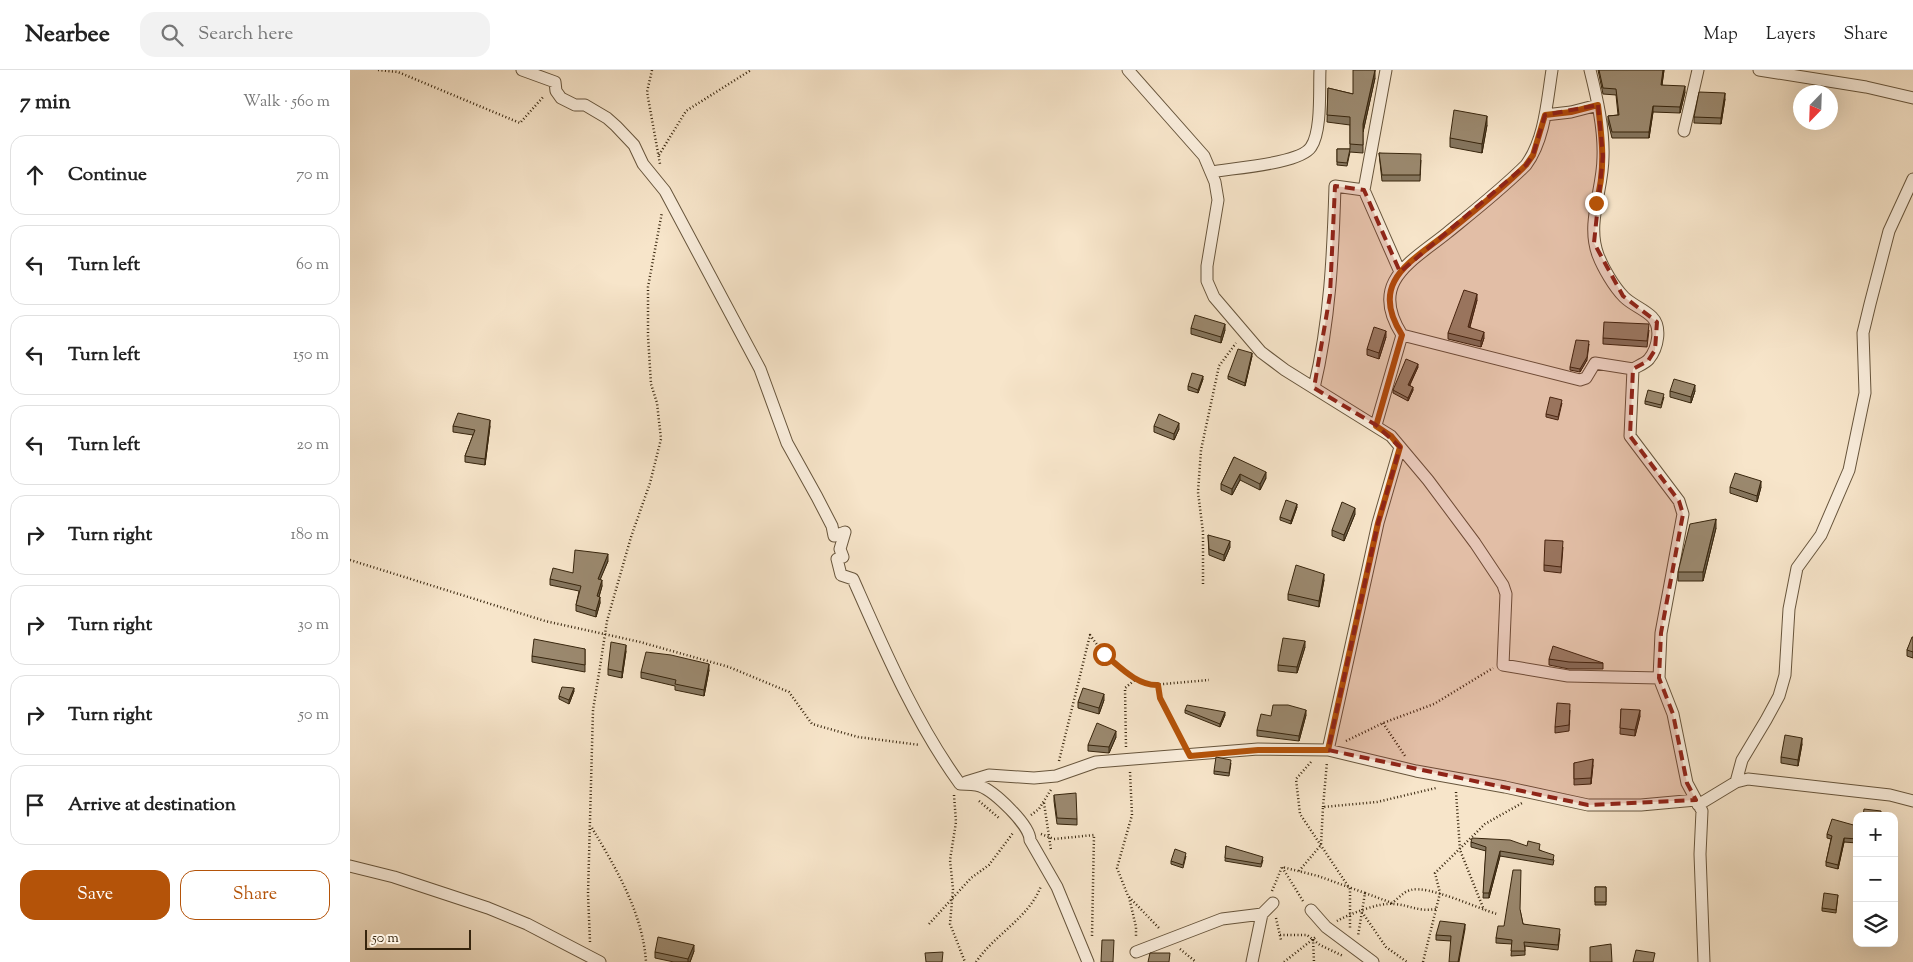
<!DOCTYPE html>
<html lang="en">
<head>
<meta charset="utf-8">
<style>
	:root { --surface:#fff; --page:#f2f2f2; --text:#222; --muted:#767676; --line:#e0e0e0; --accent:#b45309 }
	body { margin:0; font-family:"Sorts Mill Goudy",serif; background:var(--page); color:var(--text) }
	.controls { position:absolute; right:15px; bottom:15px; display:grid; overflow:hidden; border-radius:10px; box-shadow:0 5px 20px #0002 }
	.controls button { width:45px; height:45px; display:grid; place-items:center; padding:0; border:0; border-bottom:1px solid var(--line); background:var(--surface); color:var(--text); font:25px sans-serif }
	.compass { position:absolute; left:1443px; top:15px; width:45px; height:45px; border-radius:50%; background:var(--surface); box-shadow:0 5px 20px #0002; rotate:203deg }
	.scale { position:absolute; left:15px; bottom:12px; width:106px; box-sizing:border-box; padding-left:5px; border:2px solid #37250d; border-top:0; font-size:14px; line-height:18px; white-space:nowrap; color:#37250d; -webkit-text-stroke:4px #faeedd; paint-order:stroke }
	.stop { position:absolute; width:15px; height:15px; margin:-11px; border:4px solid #b45309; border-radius:50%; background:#fff }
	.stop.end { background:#b45309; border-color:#fff; box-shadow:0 1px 5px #0008 }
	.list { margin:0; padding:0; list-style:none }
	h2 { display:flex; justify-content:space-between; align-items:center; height:65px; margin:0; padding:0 20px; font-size:21px }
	h2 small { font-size:16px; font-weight:400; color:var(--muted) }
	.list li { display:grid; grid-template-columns:32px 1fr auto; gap:15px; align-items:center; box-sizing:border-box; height:80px; margin:0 10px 10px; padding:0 10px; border:1px solid var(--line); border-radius:15px }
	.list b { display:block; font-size:19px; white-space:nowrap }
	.list em { font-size:16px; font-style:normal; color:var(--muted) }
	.actions { display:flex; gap:10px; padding:15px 20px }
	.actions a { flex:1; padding:11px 0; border:1px solid var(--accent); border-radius:15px; text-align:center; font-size:18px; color:var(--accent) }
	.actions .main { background:var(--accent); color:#fff }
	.icon { flex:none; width:28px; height:28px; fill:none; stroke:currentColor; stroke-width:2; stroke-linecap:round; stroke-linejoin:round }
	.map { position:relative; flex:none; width:1563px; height:892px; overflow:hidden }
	header { display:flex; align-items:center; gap:30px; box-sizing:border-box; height:70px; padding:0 25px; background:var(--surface); border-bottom:1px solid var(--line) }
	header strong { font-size:24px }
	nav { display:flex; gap:28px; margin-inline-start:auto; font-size:18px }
	.search { width:350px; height:45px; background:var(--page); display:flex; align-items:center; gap:12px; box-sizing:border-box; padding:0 18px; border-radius:15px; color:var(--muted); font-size:19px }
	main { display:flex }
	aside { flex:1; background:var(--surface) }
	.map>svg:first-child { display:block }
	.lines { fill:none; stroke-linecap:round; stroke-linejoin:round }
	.minor-casing { stroke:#67553c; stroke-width:13 }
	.path { stroke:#37250d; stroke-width:2.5; stroke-dasharray:1 2.5; stroke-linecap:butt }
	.minor { stroke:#faeedd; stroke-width:11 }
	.wall { fill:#85765f; stroke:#37250d }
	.shaded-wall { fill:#6c604e; stroke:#37250d }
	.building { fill:#9b896f; stroke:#37250d }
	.route { stroke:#b45309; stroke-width:6 }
	.marked { fill:#8f2418; fill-opacity:0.2; stroke:#8f2418; stroke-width:4; stroke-dasharray:10 6; stroke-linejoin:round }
</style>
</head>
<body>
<header>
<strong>Nearbee</strong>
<div class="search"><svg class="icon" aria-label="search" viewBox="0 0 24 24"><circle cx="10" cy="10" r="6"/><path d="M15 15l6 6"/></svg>Search here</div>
<nav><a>Map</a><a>Layers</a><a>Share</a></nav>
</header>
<main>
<aside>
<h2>7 min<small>Walk · 560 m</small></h2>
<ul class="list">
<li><svg class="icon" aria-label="ahead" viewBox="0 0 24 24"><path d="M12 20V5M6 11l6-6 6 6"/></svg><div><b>Continue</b></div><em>70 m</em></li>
<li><svg class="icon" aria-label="left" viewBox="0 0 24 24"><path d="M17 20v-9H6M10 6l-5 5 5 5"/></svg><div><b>Turn left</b></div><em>60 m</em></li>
<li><svg class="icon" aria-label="left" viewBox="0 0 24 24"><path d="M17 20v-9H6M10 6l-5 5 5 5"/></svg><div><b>Turn left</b></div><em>150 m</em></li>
<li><svg class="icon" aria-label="left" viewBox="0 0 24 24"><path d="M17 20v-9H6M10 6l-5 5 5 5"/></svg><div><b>Turn left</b></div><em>20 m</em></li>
<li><svg class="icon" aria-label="right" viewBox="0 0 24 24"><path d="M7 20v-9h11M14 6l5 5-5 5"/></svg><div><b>Turn right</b></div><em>180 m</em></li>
<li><svg class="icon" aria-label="right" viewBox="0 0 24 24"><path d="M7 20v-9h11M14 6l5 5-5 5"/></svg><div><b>Turn right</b></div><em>30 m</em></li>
<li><svg class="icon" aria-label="right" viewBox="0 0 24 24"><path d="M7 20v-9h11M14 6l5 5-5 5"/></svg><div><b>Turn right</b></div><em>50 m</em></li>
<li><svg class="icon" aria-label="arrive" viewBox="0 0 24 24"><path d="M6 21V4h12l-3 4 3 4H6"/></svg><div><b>Arrive at destination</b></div></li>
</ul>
<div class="actions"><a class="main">Save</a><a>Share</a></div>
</aside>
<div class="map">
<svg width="1563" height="892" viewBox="0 0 1563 892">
	<rect width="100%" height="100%" fill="#f7e5ca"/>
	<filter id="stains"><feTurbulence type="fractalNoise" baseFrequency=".004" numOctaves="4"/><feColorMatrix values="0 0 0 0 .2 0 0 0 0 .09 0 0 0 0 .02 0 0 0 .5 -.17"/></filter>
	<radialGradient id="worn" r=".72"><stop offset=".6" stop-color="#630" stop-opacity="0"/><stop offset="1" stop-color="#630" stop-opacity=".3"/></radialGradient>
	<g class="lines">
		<g class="minor-casing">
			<path id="minor" d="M172,0L205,12L206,21L211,28L225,35H235L257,48L266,56L284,75L293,94L315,121L410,299L437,373L467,427L482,456L484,466L495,462L490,479L493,487L487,489L491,505L503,509C534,579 565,652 610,714C616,714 624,714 630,716C644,721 680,755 680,770L707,817L738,892
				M778,0L854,86L865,112L868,130L857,196V211L864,227L911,282L935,300L1041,366L1078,410L1125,473L1153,515L1156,524L1153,595L1218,606L1309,608
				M1240,0C1247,28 1254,58 1253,87C1253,120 1236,153 1248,185C1253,198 1264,217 1274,227C1282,235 1294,239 1302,247C1312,257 1308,278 1299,289C1296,293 1288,296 1283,299L1280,366L1329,431L1333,444L1311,563L1309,608L1323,644L1337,713L1352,741L1350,784L1354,892
				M1409,0L1516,17L1563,28
				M1195,45L1221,42L1248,35
				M1334,61L1348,0
				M861,102C882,98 950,94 961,77C972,61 969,19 970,0
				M1014,120L1050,202
				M1052,265L1230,310L1236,308L1245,293L1283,299
				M964,318C980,251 983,184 985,116L1014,120L1036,0
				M1026,355L1052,265C1018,212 1061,192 1097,163C1124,141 1151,120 1176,95C1195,69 1197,31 1202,0
				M978,680L1028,453L1050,377
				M616,712L639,705L684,708L706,706L746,692L908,679L978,680L1066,701L1155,717L1238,735H1291L1346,730
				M1386,712L1392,690L1416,650L1429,626L1435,605L1439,539L1447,498L1471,465L1499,400L1515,323L1513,263L1520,234L1539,161L1563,109
				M1348,735L1386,712L1398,709L1540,725L1563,731
				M0,796L44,807L138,838L177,854L250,892
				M961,840L976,857L1023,892
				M786,882L872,849L912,844
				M902,892L912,844L923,833"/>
		</g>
		<path class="path" d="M28,0L48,2L170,53L194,26
			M302,0L297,22L310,94
			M309,85L336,41L401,0
			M0,490L195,551L290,572L379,597L439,622L462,654L508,667L570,675
			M853,514V462L848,422L851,380L869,296L886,273
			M808,615L810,628L834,673
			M1033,653L1055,686
			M996,671L1033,653L1084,634L1143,598
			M776,677L775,618L786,609L802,615L859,610
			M709,691L740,565L754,584L786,609
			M961,692L946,709L950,744L1000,819V858
			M780,702L782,745L767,798L778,826L810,859
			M1106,722L1110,780L1134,840
			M604,725L606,752L600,790L603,819L600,854L615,892
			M629,731L649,748
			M694,733L701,780
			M973,737L977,692
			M681,745L689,739L702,718
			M242,758C266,798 293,844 296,892
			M691,764L704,769L744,765L742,866
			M949,801L971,775L973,737L1027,732L1086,718
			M922,821L932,797
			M1015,823L1042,833C1048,829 1054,821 1061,820C1078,815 1127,838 1147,844
			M779,827L786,857V868
			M953,831L932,797L968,806L1015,823L1008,866
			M1012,842L1036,877L1057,892
			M926,848L931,870
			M987,851C999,844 1030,832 1044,834C1060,835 1068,842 1086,839
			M579,854L621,808L639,795L663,763
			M930,865H957L970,875L993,886
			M963,869L964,892
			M240,872L238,824L243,640L250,597L257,551L281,467L300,413L311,369L307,333L301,314L298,266V217L312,142
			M830,879L846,892
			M626,892C645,864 679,848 691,816
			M934,892L967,866
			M1073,892L1090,823L1085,803L1135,754L1172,733"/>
		<use href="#minor" class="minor"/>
	</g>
	<path class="wall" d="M1248,0H1314L1312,15L1335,22L1330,43L1303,42L1299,68H1262L1258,52V46L1268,45L1266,25L1253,24Z
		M1025,8L1013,62V83L1000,82L997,96L987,95V79H1000V55L977,52L978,18L1003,24Z
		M1375,29L1371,54L1344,53V47Z
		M1137,55L1132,83L1100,77V68Z
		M1029,83L1071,90L1070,111H1032Z
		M1127,230L1120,257L1134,268L1131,277L1098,269V263Z
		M841,258L875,260L871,273L841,264Z
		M1299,260L1297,277L1253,274V268Z
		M1036,267L1029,289L1017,285V279Z
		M902,286L895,316L878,309V306Z
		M1237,290L1230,302L1220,300V297Z
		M1068,297L1060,315L1063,320L1058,331L1043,323V320Z
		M853,309L848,323L838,320V316Z
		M1320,321H1345L1341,333L1320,327Z
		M1314,327L1311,338L1295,334V331Z
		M1212,333L1208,350L1196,347V344Z
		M103,356H140L135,395L115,392V386L123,365L103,362Z
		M804,356L829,359L824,370L804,362Z
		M884,387L916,408L910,420L890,410L882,425L871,420V414Z
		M1380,417H1411L1407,432L1380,423Z
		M947,437L941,454L930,450V447Z
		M1005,444L994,471L982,466V460Z
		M1366,458L1353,511H1328V502Z
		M858,465L880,477L874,491L859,485Z
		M1213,477L1211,503L1194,501V495Z
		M258,491L250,509L252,516L249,527L250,533L246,547L226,541V535L229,521L200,515V509L223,503Z
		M974,510L969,537L938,530V524Z
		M1563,567V588L1557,586V580Z
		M955,577L947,603L928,601V595Z
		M235,579V602L182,592V586Z
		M276,581L272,608L258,605V599Z
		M1199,589L1253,593V599H1219L1199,595Z
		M359,600L354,626L325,620V616L291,608V602Z
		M224,621L219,634L209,629V626Z
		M754,630L749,644L728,638V632Z
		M1271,639L1290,646L1285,666L1270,664Z
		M835,640L875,645L870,657L835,643Z
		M1220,640L1219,661L1205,663V657Z
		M956,645L949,671L907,666V660L921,646Z
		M766,667L759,683L738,681V675Z
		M1452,674L1448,696L1431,693V687Z
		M881,693L879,706L864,704V701Z
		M1224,693L1243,695L1241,714L1224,715Z
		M704,725L727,749V755L707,754L704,731Z
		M1507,756V773L1494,772L1488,799L1476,796V792L1481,769L1477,768V764Z
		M1121,772L1190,780L1204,790L1203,795L1150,786L1139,828H1133L1136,781L1121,777Z
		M876,776L913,790L911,797L875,791Z
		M836,786L833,798L821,794V791Z
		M1245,817H1256V835H1245Z
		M1488,825L1486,843L1472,841V838Z
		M1170,840L1173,854L1210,864L1208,880L1175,876V885L1161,886L1162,874L1146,873V868L1154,856Z
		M1115,859L1101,871L1086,870V865Z
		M344,881L340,892H324L305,888V882Z"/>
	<path class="shaded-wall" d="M1025,0V8L1013,62V54Z
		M1313,0H1314L1311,21V15Z
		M1335,16V22L1330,43V37Z
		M1375,23V29L1371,54V48Z
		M1303,36V42L1299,68V62Z
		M1137,46V55L1132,83V74Z
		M1127,224V230L1118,263V257Z
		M875,254V260L871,273V267Z
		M1036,261V267L1029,289V283Z
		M1134,262V268L1131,277V271Z
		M1239,274L1237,290L1230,302V299Z
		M902,283V286L895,316V313Z
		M1068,294V297L1058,318V315Z
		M853,306V309L848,323V320Z
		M1345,315V321L1341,333V327Z
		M1063,317V320L1058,331V328Z
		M140,350V356L135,395V389Z
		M829,353V359L824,370V364Z
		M916,402V408L910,420V414Z
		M890,404V410L882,425V419Z
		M1411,411V417L1407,432V426Z
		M947,434V437L941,454V451Z
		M1005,438V444L994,471V465Z
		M1366,449V458L1353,511V502Z
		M880,471V477L874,491V485Z
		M258,484V491L248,515V509Z
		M974,504V510L969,537V531Z
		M252,510V516L247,533V526Z
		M250,527V533L246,547V541Z
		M955,571V577L947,603V597Z
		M276,575V581L272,608V602Z
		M359,594V600L354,626V620Z
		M224,618V621L219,634V630Z
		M754,624V630L749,644V638Z
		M956,640V645L949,671V666Z
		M1290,640V646L1285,666V660Z
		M875,642V645L870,657V654Z
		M766,661V667L759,683V677Z
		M1452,668V674L1448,696V690Z
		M1243,689V695L1241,714V708Z
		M1494,768V772L1488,799V795Z
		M1150,781V786L1139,828V823Z
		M1115,854V859L1109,892H1108Z
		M344,875V881L340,892H338V889Z"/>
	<path class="building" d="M1003,0H1025L1013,54V75L1000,74V47L977,45L978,18L1003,24Z
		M1249,0H1313L1311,15L1335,16L1330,37L1303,36L1299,62H1262L1258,46L1269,45L1266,19L1253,18Z
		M1349,22L1375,23L1371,48L1344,47Z
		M1104,40L1137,46L1132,74L1100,68Z
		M987,79H1000L997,93L987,92Z
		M1029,83L1071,84L1070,105H1032Z
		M1114,220L1127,224L1118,257L1134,262L1131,271L1098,263Z
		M845,245L875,254L871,267L841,258Z
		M1254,252L1299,254L1297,271L1253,268Z
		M1024,257L1036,261L1029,283L1017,279Z
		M1226,270L1239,271L1237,287L1230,299L1220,297Z
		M888,279L902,283L895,313L878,306Z
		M1056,289L1068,294L1058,315L1063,317L1058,328L1043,320Z
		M842,303L853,306L848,320L838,316Z
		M1324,309L1345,315L1341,327L1320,321Z
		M1298,320L1314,324L1311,335L1295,331Z
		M1200,327L1212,330L1208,347L1196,344Z
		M108,343L140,350L135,389L115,386L125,360L103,356Z
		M809,344L829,353L824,364L804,356Z
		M884,387L916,402L910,414L890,404L882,419L871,414Z
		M1385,403L1411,411L1407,426L1380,417Z
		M936,430L947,434L941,451L930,447Z
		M992,432L1005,438L994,465L982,460Z
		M1366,449L1353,502H1328L1340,454Z
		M858,465L880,471L874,485L859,479Z
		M1195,470L1213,471L1211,497L1194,495Z
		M225,480L258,484L248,509L252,510L247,526L250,527L246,541L226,535L231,516L200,509L203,498L223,503Z
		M946,495L974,504L969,531L938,524Z
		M1562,567H1563V582L1557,580Z
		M933,568L955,571L947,597L928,595Z
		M184,569L235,579V595L182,586Z
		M261,572L276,575L272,602L258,599Z
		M1203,576L1253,593L1219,592L1199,589Z
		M296,582L321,585L359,594L354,620L325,614L326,610L291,602Z
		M212,617L224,618L219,630L209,626Z
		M733,618L754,624L749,638L728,632Z
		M1207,633L1220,634L1219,655L1205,657Z
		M837,635L875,642L870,654L835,640Z
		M923,635H938L956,640L949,666L907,660L911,644L921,646Z
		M1271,639L1290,640L1285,660L1270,658Z
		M747,653L766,661L759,677L738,675Z
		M1435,665L1452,668L1448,690L1431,687Z
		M866,687L881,690L879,703L864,701Z
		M1243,689L1241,708L1224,709V693Z
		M726,723L727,749L707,748L704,725Z
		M1514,739L1531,741V746H1513Z
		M1482,749L1507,756V769L1494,768L1488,795L1476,792L1482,766L1477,764Z
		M1122,768L1160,770L1177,776L1178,771L1190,774L1189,780L1204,785L1203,790L1150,781L1139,823H1133L1136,777L1121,772Z
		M876,776L913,787L911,794L875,788Z
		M825,779L836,783L833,795L821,791Z
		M1163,800H1171L1170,839L1173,854L1210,859L1208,875L1174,872L1175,881H1161L1162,870L1146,868L1148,856H1154Z
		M1245,817H1256V832H1245Z
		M1474,823L1488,825L1486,840L1472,838Z
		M1090,851L1115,854L1108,892H1099L1101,866L1086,865Z
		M308,867L344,875L338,889L305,882Z
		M752,870H764L763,892H751Z
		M1261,874L1262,892H1240V877Z
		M1286,880L1305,883L1303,892H1283Z
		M593,882L592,892H576L575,883Z
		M800,883H820L819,892H798Z"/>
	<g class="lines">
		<path class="route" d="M754,584C769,596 787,616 808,615L810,628L840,686L908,680H978L1028,453L1050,377L1041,366L1026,356L1052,265C1018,212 1061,192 1097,163C1124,141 1151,120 1176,95L1183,85L1195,45L1221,42L1248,35C1252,68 1256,100 1246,133"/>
	</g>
	<path class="marked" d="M1248,35L1253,86L1244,173L1273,226L1307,252L1305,280L1298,291L1283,299L1280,366L1329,431L1333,444L1311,563L1309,608L1323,644L1337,713L1346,730L1238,735L978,680L1028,453L1050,377L1026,355L964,318L980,225L985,116L1014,120L1050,202L1176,95L1183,85L1195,45Z"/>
	<rect width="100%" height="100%" filter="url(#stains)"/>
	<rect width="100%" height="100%" fill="url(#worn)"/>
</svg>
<div class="controls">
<button>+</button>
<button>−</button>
<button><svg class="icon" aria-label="layers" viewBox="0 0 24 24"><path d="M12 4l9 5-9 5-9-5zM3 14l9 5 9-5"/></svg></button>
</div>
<svg class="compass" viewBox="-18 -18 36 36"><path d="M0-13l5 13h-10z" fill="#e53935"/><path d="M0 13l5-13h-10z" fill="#767676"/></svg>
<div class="scale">50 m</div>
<div class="stop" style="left:754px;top:584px"></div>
<div class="stop end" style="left:1246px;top:133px"></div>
</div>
</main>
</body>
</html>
